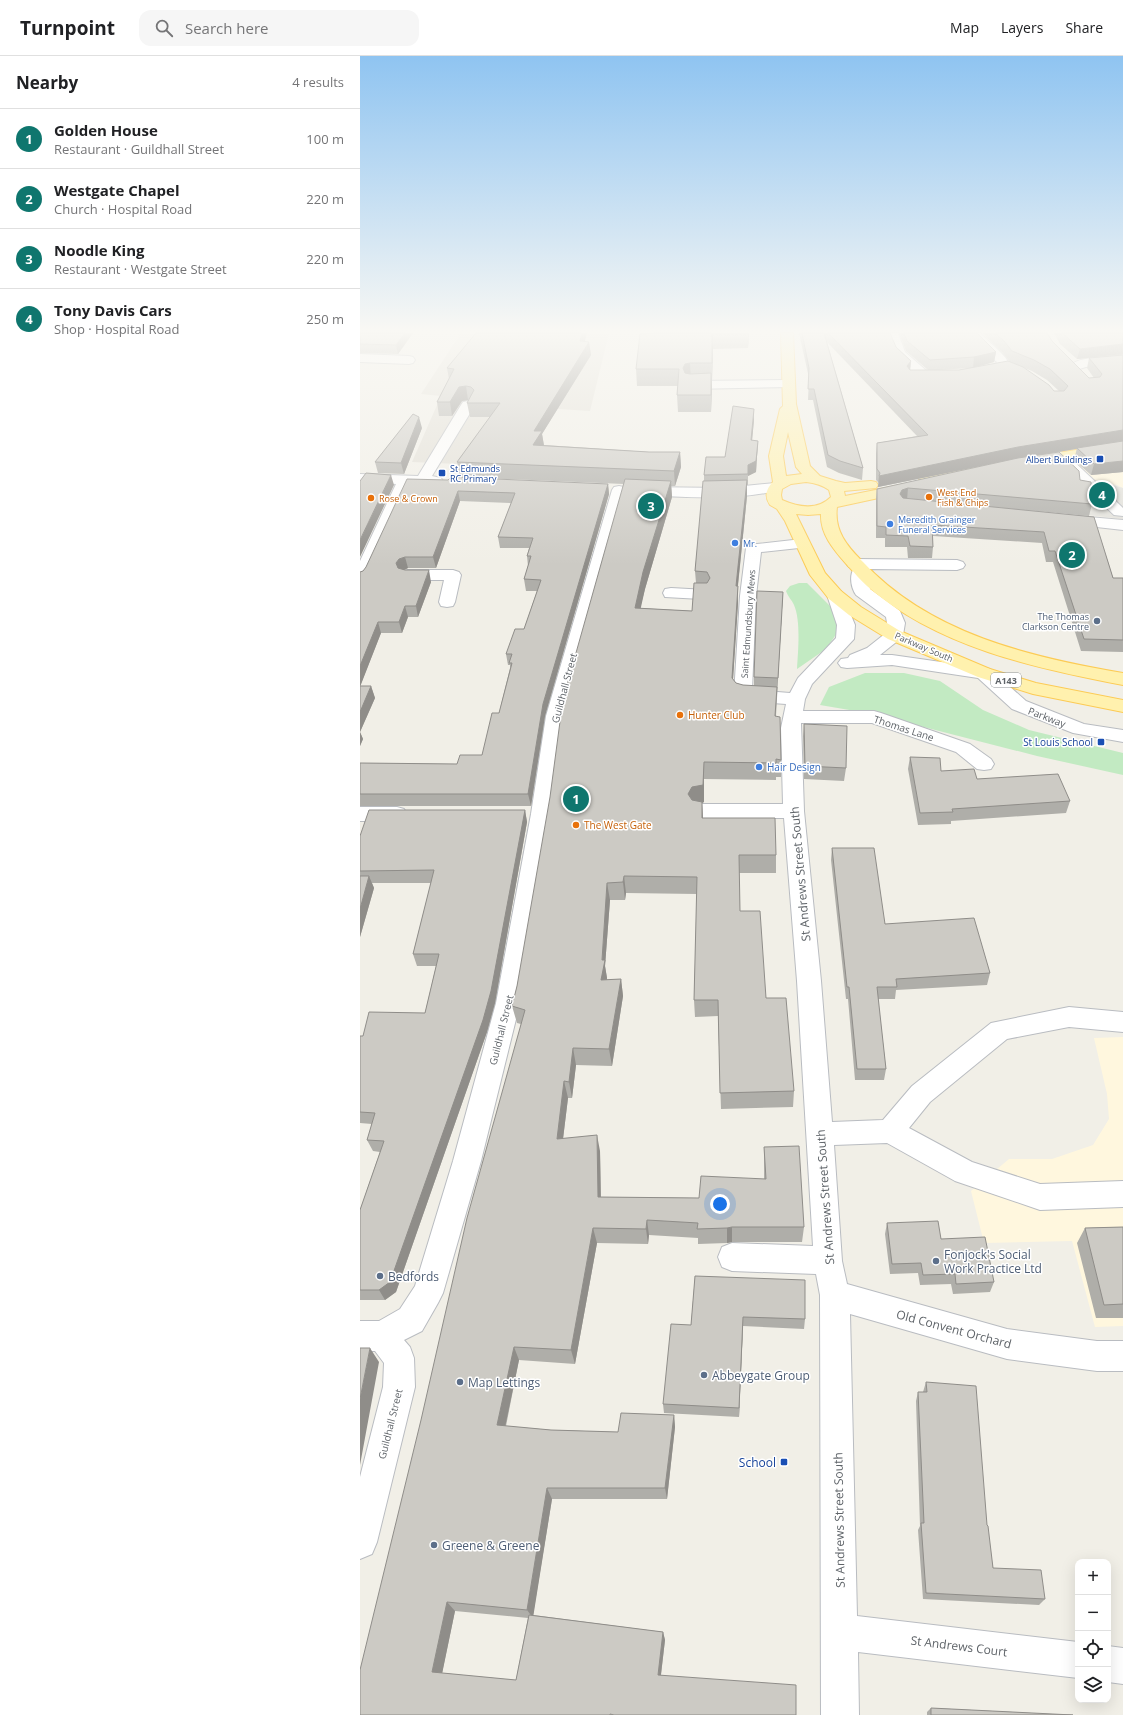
<!DOCTYPE html>
<html lang="en">
<head>
<meta charset="utf-8">
<style>
	:root { --surface:#fff; --page:#f6f6f6; --text:#202124; --muted:#757577; --line:#e0e0e0; --accent:#0f766e }
	body { margin:0; font-family:"Open Sans",sans-serif; background:var(--page); color:var(--text) }
	.controls { position:absolute; right:12px; bottom:12px; display:grid; overflow:hidden; border-radius:8px; box-shadow:0 4px 16px #0002 }
	.controls button { width:36px; height:36px; display:grid; place-items:center; padding:0; border:0; border-bottom:1px solid var(--line); background:var(--surface); color:var(--text); font:20px sans-serif }
	.you { position:absolute; left:360px; top:1148px; width:14px; height:14px; margin:-10px; border:3px solid #fff; border-radius:50%; background:#1a73e8; box-shadow:0 0 0 6px #1a73e833 }
	.badge { display:grid; place-items:center; width:26px; height:26px; border-radius:50%; background:var(--accent); color:#fff; font-size:13px; font-weight:700 }
	.pin { position:absolute; translate:-50% -50%; border:2px solid #fff; box-shadow:0 1px 4px #0006 }
	.list { margin:0; padding:0; list-style:none }
	h2 { display:flex; justify-content:space-between; align-items:center; height:52px; margin:0; padding:0 16px; font-size:17px }
	h2 small { font-size:13px; font-weight:400; color:var(--muted) }
	.list li { display:grid; grid-template-columns:26px 1fr auto; gap:12px; align-items:center; box-sizing:border-box; height:60px; padding:0 16px; border-top:1px solid var(--line) }
	.list b { display:block; font-size:15px; white-space:nowrap }
	.list p { margin:0; font-size:13px; white-space:nowrap; color:var(--muted) }
	.list em { font-size:13px; font-style:normal; color:var(--muted) }
	.icon { flex:none; width:22px; height:22px; fill:none; stroke:currentColor; stroke-width:2; stroke-linecap:round; stroke-linejoin:round }
	.map { position:relative; flex:none; width:763px; height:1659px; overflow:hidden }
	header { display:flex; align-items:center; gap:24px; box-sizing:border-box; height:56px; padding:0 20px; background:var(--surface); border-bottom:1px solid var(--line) }
	header strong { font-size:19px }
	nav { display:flex; gap:22px; margin-inline-start:auto; font-size:14px }
	.search { width:280px; height:36px; background:var(--page); display:flex; align-items:center; gap:10px; box-sizing:border-box; padding:0 14px; border-radius:12px; color:var(--muted); font-size:15px }
	main { display:flex }
	aside { flex:1; background:var(--surface) }
	.map>svg:first-child { display:block }
	.commercial { fill:#fff7de }
	.industrial { fill:#e2e1db }
	.education { fill:#e1ded5 }
	.green { fill:#c2eac2 }
	.lines { fill:none; stroke-linecap:round; stroke-linejoin:round }
	.minor-casing { stroke:#b9bcc1; stroke-width:2 }
	.major-casing { stroke:#fccb55; stroke-width:2 }
	.minor { fill:#fff; fill-rule:evenodd }
	.major { fill:#fff1ae; fill-rule:evenodd }
	.wall { fill:#afaea9; fill-rule:evenodd }
	.shaded-wall { fill:#8f8d89 }
	.building { fill:#cccac4; stroke:#8f8d89 }
	.transit-dot { fill:#1a4fb4; stroke:#fff; stroke-width:1.5 }
	.food-dot { fill:#e8710a; stroke:#fff; stroke-width:1.5 }
	.shop-dot { fill:#3f7fe0; stroke:#fff; stroke-width:1.5 }
	.service-dot { fill:#5c6f8a; stroke:#fff; stroke-width:1.5 }
	.labels { text-anchor:middle; dominant-baseline:central; stroke-width:3; stroke-linejoin:round; paint-order:stroke }
	.far-transit-label { font-size:9px; fill:#164399; stroke:#fff; text-anchor:end }
	.far-food-label { font-size:9px; fill:#c56008; stroke:#fff; text-anchor:start }
	.far-shop-label { font-size:9px; fill:#366cbe; stroke:#fff; text-anchor:start }
	.far-service-label { font-size:9px; fill:#4e5e75; stroke:#fff; text-anchor:end }
	.far-street-label { font-size:9px; fill:#5e6368; stroke:#fff }
	.shield { fill:#fff; stroke:#8e9295; stroke-width:1 }
	.shield-label { font-size:9px; font-weight:bold; fill:#5e6368 }
	.street-label { font-size:10px; fill:#5e6368; stroke:#fff }
	.food-label { font-size:10px; fill:#c56008; stroke:#fff; text-anchor:start }
	.transit-label { font-size:10px; fill:#164399; stroke:#fff; text-anchor:end }
	.shop-label { font-size:10px; fill:#366cbe; stroke:#fff; text-anchor:start }
	.near-street-label { font-size:12px; fill:#5e6368; stroke:#fff }
	.near-service-label { font-size:12px; fill:#4e5e75; stroke:#fff; text-anchor:start }
	.near-transit-label { font-size:12px; fill:#164399; stroke:#fff; text-anchor:end }
</style>
</head>
<body>
<header>
<strong>Turnpoint</strong>
<div class="search"><svg class="icon" aria-label="search" viewBox="0 0 24 24"><circle cx="10" cy="10" r="6"/><path d="M15 15l6 6"/></svg>Search here</div>
<nav><a>Map</a><a>Layers</a><a>Share</a></nav>
</header>
<main>
<aside>
<h2>Nearby<small>4 results</small></h2>
<ul class="list">
<li><span class="badge">1</span><div><b>Golden House</b><p>Restaurant · Guildhall Street</p></div><em>100 m</em></li>
<li><span class="badge">2</span><div><b>Westgate Chapel</b><p>Church · Hospital Road</p></div><em>220 m</em></li>
<li><span class="badge">3</span><div><b>Noodle King</b><p>Restaurant · Westgate Street</p></div><em>220 m</em></li>
<li><span class="badge">4</span><div><b>Tony Davis Cars</b><p>Shop · Hospital Road</p></div><em>250 m</em></li>
</ul>
</aside>
<div class="map">
<svg width="763" height="1659" viewBox="0 0 763 1659">
	<rect width="100%" height="100%" fill="#f1efe7"/>
	<path class="commercial" d="M763,404V432L757,429L737,426L718,409Z
		M763,981V1270L735,1271L712,1185L624,1187L611,1135L649,1103H692L733,1089L749,1063L747,1038L734,982Z"/>
	<path class="industrial" d="M730,423L763,432V463L729,459Z"/>
	<path class="education" d="M101,277H249L230,355L137,349L108,392L99,408L52,406L81,340L61,338Z"/>
	<path class="green" d="M439,527H447L471,551L477,564V577L466,593L437,613C438,595 441,565 434,549C432,544 428,541 426,535L430,530Z
		M505,617H544L580,625L623,654L669,674L763,697V719L677,700L513,658L460,649L469,631Z"/>
	<g class="lines">
		<g class="minor-casing">
			<path id="minor" d="M526,277H538L545,296L569,317L571,320L569,323H561L536,301Z
				M607,277H620C626,284 649,301 649,309C642,318 624,320 614,318L612,315L614,312L634,310L637,306L622,294Z
				M0,298L49,300L53,301L55,304L53,307L49,308L0,306Z
				M763,300V308L726,311L716,314L712,313L710,310C717,300 751,301 763,300Z
				M428,324L433,325L434,328L433,331L331,333L326,332L325,329L326,326L331,325Z
				M108,345L113,346L115,349L72,420L81,422L83,425L81,428L76,429L50,428L8,522L6,525L0,527V505L36,428L0,426V418L58,420L101,349L103,346Z
				M700,396L705,397L763,452V460L754,459L695,403L693,400L695,397Z
				M415,427L420,428L422,431L420,434C376,445 327,441 282,439L277,438L275,435L277,432L282,431L365,432Z
				M259,430L264,431L266,434L204,660L191,758L160,947L121,1105L83,1237L78,1247L62,1275L44,1284L50,1291L54,1302L55,1331L17,1486L12,1498L0,1503V1421L23,1331L24,1307L15,1295H0V1265H19L40,1253L55,1230L93,1105L136,947L171,758L186,660L252,434L254,431Z
				M706,459L763,464V474L701,467L698,464L701,461Z
				M442,483L448,485L450,488L448,491L401,496L396,540L392,634L430,637L438,622L476,582L477,569L467,539L469,535L475,534L481,535L495,569L494,583L452,628L445,643L443,655H514L521,657L610,688L631,703L634,708L631,713L624,714L617,713L596,696L512,667H441L444,755L461,925L472,1066L523,1064L552,1030L631,967L709,951L763,956V976L709,971L647,983L570,1046L549,1072L612,1106L680,1128L763,1125V1151L680,1154L595,1125L527,1087L474,1089L482,1205L487,1228L647,1273L737,1285H763V1315H737L647,1303L490,1258L497,1560L718,1586V1622L498,1596L499,1659H461L460,1239L456,1218L372,1215L362,1211L358,1201L362,1191L372,1187L453,1190L437,925L424,762H340L333,760L330,755L333,750L340,748H423L421,672L426,648L383,645L376,643L374,639L380,540L386,492L388,489Z
				M495,503L597,504L603,506L605,509L603,512L597,514L507,513L510,533L540,555L545,567L543,579L540,583L520,599H532L630,613L666,645L724,668L763,674V686L713,677L652,653L618,622L532,609L487,612L481,611L478,607L481,603L488,602L490,599L507,592L526,577L527,567L526,561L496,539C491,532 489,520 494,512L489,511L487,508L489,505Z
				M48,514H93L99,516L101,519L95,546L93,550L87,551L81,550L79,546L84,524H48L42,522L40,519L42,516Z
				M311,532L347,534L349,538L347,542L341,543L305,541L303,537L305,533Z
				M0,751H37L44,753L47,758L44,763L37,765H0Z
				M748,1590L763,1592V1628L748,1626Z"/>
		</g>
		<g class="major-casing">
			<path id="major" d="M421,277H433L436,348L450,410L460,420L476,425L485,427L511,425L516,426L518,429L516,432L484,435L485,440L546,428L551,429L553,432L551,435L477,451C474,475 487,490 503,506C570,578 670,601 763,617V629C674,612 577,591 507,530C500,524 495,517 488,510C475,495 460,479 461,458L448,459L436,458L465,517L481,535L501,551L540,575L630,613L676,627L763,644V656L673,638L618,621L528,583L489,559L469,543L450,519L425,465L417,453L410,449C404,440 406,433 413,426L409,400L420,353L423,350ZM428,376L436,411L442,418L426,420L423,400ZM446,426C455,427 462,429 469,434L471,441C457,455 438,451 422,444L421,439L422,433L431,428Z
				M763,386V394L674,409L669,408L667,405L669,402L674,401Z
				M631,407L636,408L638,411L636,414L564,424L559,423L557,420L559,417L564,416Z"/>
		</g>
		<use href="#minor" class="minor"/>
		<use href="#major" class="major"/>
	</g>
	<path class="wall" d="M0,277H53L38,298L0,297Z
		M293,277H389L388,292L353,293L351,356H318L317,339L318,330H277L276,313L294,278Z
		M439,277H530L536,291L551,305L550,314H568L546,295L539,277H617L636,296L634,306L617,311L694,335H699L687,324L672,315L650,306L642,296L622,277H687L692,285L729,322H734L727,312L729,302L717,303L700,288L694,277H763V416L731,419L714,404L717,392L763,385L656,403L518,431L519,427L516,424V398L517,387L557,380L467,286L503,412L502,424L479,417L467,411L453,344H448L449,322ZM611,312L599,314H579Z
		M225,285L229,286L231,299L182,378L184,389L289,396H320L321,411L315,430H311L312,441L285,533L280,552L332,555L336,527L335,515L344,425V419L365,401L394,364L392,384L398,385L396,416L388,420V429H387V440L378,530V547L373,623L376,627L383,629L394,630V621L423,536L416,660L421,704V721H416V724L344,723V746L342,747L343,762L416,799V817H379L380,855L434,1035L433,1051L361,1053L358,960L335,961L334,944L337,838L266,837L265,844H250L245,910L247,922V924L261,923L263,940L252,1010L216,1009L212,1042H208L203,1083L240,1095L241,1141L339,1142L404,1123V1091L444,1171L442,1186H372L367,1187L338,1188V1182L289,1179L288,1188L237,1187L215,1308L159,1304L146,1370L191,1374L258,1376L314,1359L315,1371L307,1443H192L173,1559L303,1576L305,1584L301,1619L436,1659H0L161,968L157,967L152,950L157,930L264,428L100,421L97,406L130,361H110L107,347L109,344H108L102,345L92,360H79L77,346L89,323L87,312ZM95,1555L168,1562L156,1624L82,1617Z
		M62,372L44,418L18,417L15,406Z
		M88,424L248,428L249,438L185,660L171,750H0V707L97,708L122,699L139,657L150,612V609H148L146,598L164,573L177,535H166L164,523L168,510L167,500L169,492H140L138,481L151,447L100,445L76,512H48L44,514L71,526L58,561H48L42,577H21L0,630H11L15,642L0,676L3,683L0,690V516L3,515Z
		M720,424L732,448L729,460L646,452L734,461L753,522H763V596L721,595L693,506H686L682,487L573,480V491L572,502H548L547,491H525V482H516V444L517,433Z
		M444,668L486,712L484,725L444,723L443,680Z
		M550,701L581,715L710,745L706,757L591,765V768L558,769L548,713Z
		M165,754L167,766L135,947L127,976L36,1236L25,1244H0V1154L20,1096L13,1095L7,1084L12,1068L0,1067V980H3L65,957L76,910H57L53,898L71,827H12L14,832L0,881V780Z
		M472,792L525,868L630,917L627,929L536,934L535,943H518L526,1013L524,1024H495L488,943H486L471,804Z
		M527,1167L581,1183L634,1226L630,1236L593,1238L591,1228L560,1229L558,1217L530,1218L525,1178Z
		M763,1171V1262H736L717,1187L725,1172Z
		M335,1220L445,1263L444,1273L383,1270L379,1361L304,1357L303,1348L331,1269Z
		M566,1326L627,1469L633,1512L685,1543L679,1549L563,1543L558,1474L560,1470L556,1345L558,1336H563Z
		M571,1652L713,1659H567V1656Z"/>
	<path class="shaded-wall" d="M45,277H53L38,298L36,289Z
		M222,277H227L222,297L229,286L231,299L182,378L184,390L173,389L174,375L220,285Z
		M352,277L353,293L352,323Z
		M388,277H389L388,292Z
		M763,288V298L717,303L720,293Z
		M636,296L634,306L613,312L614,301Z
		M551,305L550,315L547,310Z
		M330,307L331,324L326,325L323,312L325,308Z
		M351,317L352,334L351,356Z
		M106,330L108,344L102,345L92,360L90,346L99,331Z
		M394,353V364L391,395V384Z
		M59,361L62,372L44,418L41,407Z
		M763,374V385L656,403L518,431L519,420L658,391Z
		M398,385L396,416L388,420V429V409Z
		M320,396L321,411L315,430L314,415Z
		M763,405V416L731,419L734,408Z
		M31,419L34,429L0,501V484Z
		M387,424V440L376,547V530Z
		M311,425L312,441L285,533L277,569L275,552L283,516Z
		M248,428L249,438L185,660L171,750L168,738L183,648Z
		M548,432L547,444L541,445L540,438L542,434Z
		M98,435L100,445L76,512L73,501Z
		M45,501L48,512L42,515L39,518L36,507L39,503Z
		M69,514L71,526L58,561L56,550Z
		M378,530V547L372,639V622Z
		M423,536L422,548L417,634L418,622Z
		M45,550L48,561L42,577L39,566Z
		M18,566L21,577L0,631V610Z
		M11,630L15,642L0,676L3,683L0,690V656Z
		M344,706V746L342,747L343,764L333,749L328,738Z
		M165,754L167,766L135,947L127,976L36,1236L25,1244L19,1234Z
		M9,820L14,832L0,881V853Z
		M264,820L266,837L265,844L263,826Z
		M247,827L250,844L245,910L247,922L244,941L241,924Z
		M261,923L263,940L252,1010L249,993Z
		M213,992L216,1009L212,1042L209,1026Z
		M204,1025L208,1042L201,1099L197,1083Z
		M237,1079L240,1095L241,1156L238,1141Z
		M287,1164L289,1179L288,1188L286,1173Z
		M372,1171V1186L367,1187V1172Z
		M233,1172L237,1187L215,1308L211,1294Z
		M383,1261V1270L379,1361V1352Z
		M154,1291L159,1304L143,1381L137,1369Z
		M10,1292L19,1306L0,1409V1343Z
		M314,1359L315,1371L307,1443L305,1432Z
		M187,1432L192,1443L173,1562L167,1554Z
		M87,1546L95,1555L81,1623L72,1616Z
		M303,1576L305,1584L300,1626L298,1619Z"/>
	<path class="building" d="M0,277H45L36,289L0,288Z
		M116,277H222L220,285L229,286L174,375H182L173,389L289,396H320L314,415L97,406L140,347H107L114,334L111,331L106,330L99,331L90,346H77L94,313L87,312Z
		M302,277H352V307H330L325,308L323,312L325,317L330,318L351,317V339H317L319,313H276L280,278Z
		M442,277H464L503,412L480,405L468,399L454,333H448L449,312Z
		M468,277H530L536,291L551,305L547,310L550,314H599L648,305L663,311L689,329L694,335H704L708,330L690,313L674,304L652,295L644,285L635,277H687L692,285L729,322L740,321L742,318L729,302L763,299V374L658,391L519,420L520,417L517,413V387L568,379Z
		M544,277H617L636,296L614,301L570,304L547,285Z
		M702,277H763V288L720,293Z
		M373,350L394,353L391,384L398,385L396,405L388,409V418L344,419L346,401H365Z
		M53,358L59,361L41,407L15,406Z
		M763,385V405L734,408L717,392Z
		M699,396L719,415L720,424L731,426L732,448L548,432L542,434L540,438L543,442L734,461L753,522H763V584L724,583L695,495H689L684,476L572,469L573,491L550,490L548,480L526,479V471L517,470V433L658,402Z
		M6,417L31,419L0,484V425Z
		M91,421L248,428L183,648L168,738H0V707L97,708L100,699H122L132,657H139L152,607H149L152,598H146L155,573H164L181,524L164,523L171,500H167L173,482L138,481L155,437L98,435L73,501H45L39,503L36,507L38,512L45,514H69L56,550H45L39,566H18L0,610V516L3,515L6,511L47,423L88,424Z
		M265,423L311,425L283,516L275,552L332,555L334,527H347L350,522L347,516L335,515L343,425L387,424L376,530H378L372,622L376,627L383,629L417,631L415,660L420,661L421,704L416,703V707L344,706L343,729L332,731L328,738L332,744L342,746V762H415L416,799H379L380,855H400L406,942H426L434,1035L360,1037L358,944H334L337,821L264,820L263,826L247,827L242,904H245L241,924L261,923L249,993L213,992L209,1026L204,1025L197,1083L237,1079L238,1141L339,1142L341,1120L406,1123L404,1091L439,1090L444,1171H372L367,1172L337,1173L338,1167L287,1164L286,1173L233,1172L211,1294L154,1291L137,1369L191,1374L258,1376L261,1357L314,1359L305,1432H187L167,1554L87,1546L72,1616L156,1624L169,1559L303,1576L298,1619L436,1629V1659H254L250,1658V1659H0V1614L61,1364L107,1162L165,954L152,950L157,930L190,741L203,643Z
		M397,535L423,536L418,622L394,621Z
		M0,630H11L0,656Z
		M444,668L487,670L486,712L445,710Z
		M550,701L580,702L581,715L614,713L617,723L698,718L710,745L592,753L593,756L560,757Z
		M9,754H165L131,935L123,964L30,1226L19,1234H0V1154L24,1085L7,1084L15,1057L0,1056V980H3L9,956L65,957L79,898H53L74,814L0,815V780Z
		M472,792H514L525,868L614,862L630,917L536,923L537,931H517L526,1013H497L489,931H487Z
		M0,820H9L0,853Z
		M578,1165L581,1183L625,1181L634,1226L596,1228L595,1218L563,1219L561,1207L532,1208L527,1167Z
		M763,1171V1248L744,1249L725,1172Z
		M335,1220L445,1224V1263L383,1261L379,1352L303,1348L311,1268L331,1269Z
		M0,1292H10L0,1343Z
		M566,1326L616,1330L627,1469L628,1470L633,1512L681,1514L685,1543L566,1537L561,1467H564L558,1336H567Z
		M571,1652L713,1659H571Z"/>
	<linearGradient id="sky" x2="0" y2="1"><stop stop-color="#8fc4f1"/><stop offset="0.54" stop-color="#f9f8f4"/><stop offset="1" stop-color="#f9f8f4" stop-opacity="0"/></linearGradient>
	<rect width="763" height="509" fill="url(#sky)"/>
	<g class="transit-dot">
		<rect x="736" y="399" width="8" height="8" rx="2"/>
		<rect x="78" y="413" width="8" height="8" rx="2"/>
		<rect x="737" y="682" width="8" height="8" rx="2"/>
		<rect x="420" y="1402" width="8" height="8" rx="2"/>
	</g>
	<g class="food-dot">
		<circle cx="569" cy="441" r="4"/>
		<circle cx="11" cy="442" r="4"/>
		<circle cx="320" cy="659" r="4"/>
		<circle cx="216" cy="769" r="4"/>
	</g>
	<g class="shop-dot">
		<circle cx="530" cy="468" r="4"/>
		<circle cx="375" cy="487" r="4"/>
		<circle cx="399" cy="711" r="4"/>
	</g>
	<g class="service-dot">
		<circle cx="737" cy="565" r="4"/>
		<circle cx="576" cy="1205" r="4"/>
		<circle cx="20" cy="1220" r="4"/>
		<circle cx="344" cy="1319" r="4"/>
		<circle cx="100" cy="1326" r="4"/>
		<circle cx="74" cy="1489" r="4"/>
	</g>
	<g class="labels">
		<g class="far-transit-label">
			<text x="732" y="403">Albert Buildings</text>
			<text x="90" y="412" text-anchor="start">St Edmunds<tspan x="90" dy="10">RC Primary</tspan></text>
		</g>
		<g class="far-food-label">
			<text x="577" y="436">West End<tspan x="577" dy="10">Fish &amp; Chips</tspan></text>
			<text x="19" y="442">Rose &amp; Crown</text>
		</g>
		<g class="far-shop-label">
			<text x="538" y="463">Meredith Grainger<tspan x="538" dy="10">Funeral Services</tspan></text>
			<text x="383" y="487">Mr.</text>
		</g>
		<g class="far-service-label">
			<text x="729" y="560">The Thomas<tspan x="729" dy="10">Clarkson Centre</tspan></text>
		</g>
		<g class="far-street-label">
			<text transform="translate(388 568) rotate(-86)">Saint Edmundsbury Mews</text>
			<text transform="translate(564 591) rotate(23)">Parkway South</text>
		</g>
		<rect class="shield" x="631" y="617" width="30" height="14" rx="3"/>
		<g class="shield-label">
			<text x="646" y="624">A143</text>
		</g>
		<g class="street-label">
			<text transform="translate(204 632) rotate(-75)">Guildhall Street</text>
			<text transform="translate(687 661) rotate(21)">Parkway</text>
			<text transform="translate(544 672) rotate(18)">Thomas Lane</text>
			<text transform="translate(141 974) rotate(-76)">Guildhall Street</text>
			<text transform="translate(30 1368) rotate(-76)">Guildhall Street</text>
		</g>
		<g class="food-label">
			<text x="328" y="659">Hunter Club</text>
			<text x="224" y="769">The West Gate</text>
		</g>
		<g class="transit-label">
			<text x="733" y="686">St Louis School</text>
		</g>
		<g class="shop-label">
			<text x="407" y="711">Hair Design</text>
		</g>
		<g class="near-street-label">
			<text transform="translate(440 818) rotate(-95)">St Andrews Street South</text>
			<text transform="translate(465 1141) rotate(-94)">St Andrews Street South</text>
			<text transform="translate(594 1273) rotate(15)">Old Convent Orchard</text>
			<text transform="translate(479 1464) rotate(-91)">St Andrews Street South</text>
			<text transform="translate(599 1590) rotate(7)">St Andrews Court</text>
		</g>
		<g class="near-service-label">
			<text x="584" y="1198">Fonjock's Social<tspan x="584" dy="14">Work Practice Ltd</tspan></text>
			<text x="28" y="1220">Bedfords</text>
			<text x="352" y="1319">Abbeygate Group</text>
			<text x="108" y="1326">Map Lettings</text>
			<text x="82" y="1489">Greene &amp; Greene</text>
		</g>
		<g class="near-transit-label">
			<text x="416" y="1406">School</text>
		</g>
	</g>
</svg>
<div class="controls">
<button>+</button>
<button>−</button>
<button><svg class="icon" aria-label="locate" viewBox="0 0 24 24"><circle cx="12" cy="12" r="6"/><path d="M12 2v4M12 18v4M2 12h4M18 12h4"/></svg></button>
<button><svg class="icon" aria-label="layers" viewBox="0 0 24 24"><path d="M12 4l9 5-9 5-9-5zM3 14l9 5 9-5"/></svg></button>
</div>
<div class="you"></div>
<div class="pin badge" style="left:216px;top:743px">1</div>
<div class="pin badge" style="left:712px;top:499px">2</div>
<div class="pin badge" style="left:291px;top:450px">3</div>
<div class="pin badge" style="left:742px;top:439px">4</div>
</div>
</main>
</body>
</html>
